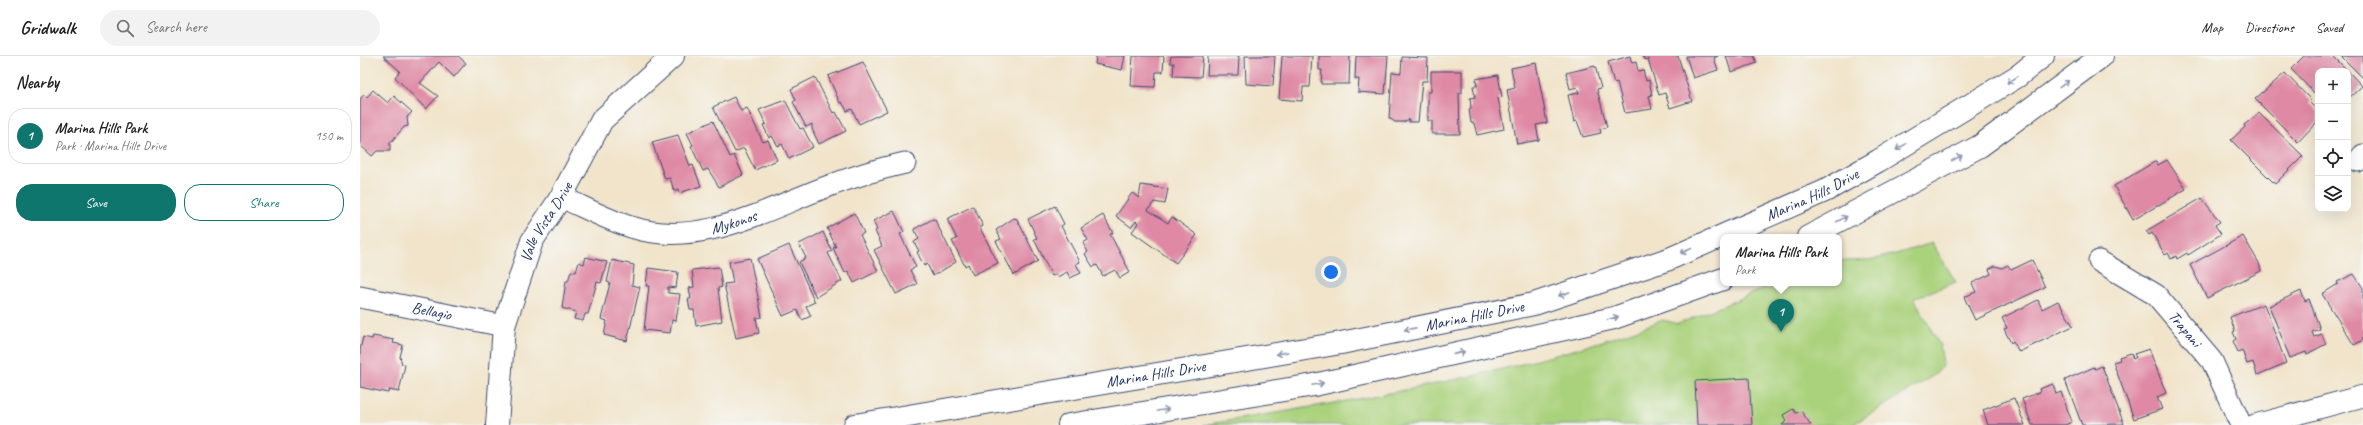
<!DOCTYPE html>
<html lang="en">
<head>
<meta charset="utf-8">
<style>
	:root { --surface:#fff; --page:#f2f2f2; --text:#222; --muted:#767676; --line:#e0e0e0; --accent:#0f766e }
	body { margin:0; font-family:Caveat,sans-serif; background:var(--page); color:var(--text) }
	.controls { position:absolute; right:12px; top:12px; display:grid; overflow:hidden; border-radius:8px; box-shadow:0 4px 16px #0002 }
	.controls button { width:36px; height:36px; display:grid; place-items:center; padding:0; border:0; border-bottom:1px solid var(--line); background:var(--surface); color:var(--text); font:20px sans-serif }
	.you { position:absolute; left:971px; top:216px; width:14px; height:14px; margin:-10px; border:3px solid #fff; border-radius:50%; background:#1a73e8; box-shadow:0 0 0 6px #1a73e833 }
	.badge { display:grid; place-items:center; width:26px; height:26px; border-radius:50%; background:var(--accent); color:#fff; font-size:13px; font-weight:700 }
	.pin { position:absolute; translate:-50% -33px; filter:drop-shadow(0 1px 2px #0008) }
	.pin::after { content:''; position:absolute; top:21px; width:14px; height:12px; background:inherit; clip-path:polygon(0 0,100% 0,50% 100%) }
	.popup { position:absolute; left:1360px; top:178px; width:122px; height:52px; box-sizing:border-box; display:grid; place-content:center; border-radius:8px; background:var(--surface); filter:drop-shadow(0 1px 3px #0005); font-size:13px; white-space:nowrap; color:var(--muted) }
	.popup b { font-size:15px; color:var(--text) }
	.popup::after { content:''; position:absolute; left:50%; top:100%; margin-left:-8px; border:8px solid transparent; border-top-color:var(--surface) }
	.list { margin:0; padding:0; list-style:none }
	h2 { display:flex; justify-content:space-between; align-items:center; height:52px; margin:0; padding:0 16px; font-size:17px }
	h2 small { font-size:13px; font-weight:400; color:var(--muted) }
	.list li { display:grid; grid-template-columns:26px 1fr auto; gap:12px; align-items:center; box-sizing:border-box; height:56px; margin:0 8px 8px; padding:0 8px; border:1px solid var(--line); border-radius:16px }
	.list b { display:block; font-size:15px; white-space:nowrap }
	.list p { margin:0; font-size:13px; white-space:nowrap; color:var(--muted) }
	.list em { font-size:13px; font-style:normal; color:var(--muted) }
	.actions { display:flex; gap:8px; padding:12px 16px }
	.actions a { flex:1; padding:9px 0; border:1px solid var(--accent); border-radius:16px; text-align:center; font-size:14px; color:var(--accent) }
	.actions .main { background:var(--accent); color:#fff }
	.icon { flex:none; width:22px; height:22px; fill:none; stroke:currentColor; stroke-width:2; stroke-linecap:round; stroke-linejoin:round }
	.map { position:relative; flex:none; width:2003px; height:369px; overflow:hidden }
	header { display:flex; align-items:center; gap:24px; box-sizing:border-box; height:56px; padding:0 20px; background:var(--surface); border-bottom:1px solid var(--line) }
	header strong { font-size:19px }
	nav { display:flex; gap:22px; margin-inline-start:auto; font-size:14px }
	.search { width:280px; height:36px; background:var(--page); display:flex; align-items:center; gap:10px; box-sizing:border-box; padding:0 14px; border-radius:22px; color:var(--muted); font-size:15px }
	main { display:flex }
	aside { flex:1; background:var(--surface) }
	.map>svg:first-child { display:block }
	.green { fill:#aad27c; stroke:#62806d }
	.building { fill:#df89a4 }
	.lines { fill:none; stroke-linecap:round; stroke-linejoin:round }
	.minor-casing { stroke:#3b4a6e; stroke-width:23 }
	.tertiary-casing { stroke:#3b4a6e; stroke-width:24 }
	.minor { stroke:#fff; stroke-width:21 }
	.tertiary { stroke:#fff; stroke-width:22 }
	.oneway { stroke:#8d97ae }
	.labels { text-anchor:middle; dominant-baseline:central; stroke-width:4; stroke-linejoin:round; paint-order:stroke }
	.street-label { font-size:16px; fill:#1b2f5e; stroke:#f6f6f2 }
</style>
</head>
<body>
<header>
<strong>Gridwalk</strong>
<div class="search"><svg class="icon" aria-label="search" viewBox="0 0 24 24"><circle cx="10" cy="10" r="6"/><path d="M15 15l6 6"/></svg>Search here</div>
<nav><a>Map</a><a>Directions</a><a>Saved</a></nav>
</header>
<main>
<aside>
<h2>Nearby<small></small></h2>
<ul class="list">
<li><span class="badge">1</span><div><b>Marina Hills Park</b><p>Park · Marina Hills Drive</p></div><em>150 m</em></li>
</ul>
<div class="actions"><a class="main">Save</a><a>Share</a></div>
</aside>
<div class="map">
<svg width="2003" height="369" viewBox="0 0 2003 369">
	<rect width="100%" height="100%" fill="#f6f6f2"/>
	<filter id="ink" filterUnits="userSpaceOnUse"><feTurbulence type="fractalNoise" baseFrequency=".025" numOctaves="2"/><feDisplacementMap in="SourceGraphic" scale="8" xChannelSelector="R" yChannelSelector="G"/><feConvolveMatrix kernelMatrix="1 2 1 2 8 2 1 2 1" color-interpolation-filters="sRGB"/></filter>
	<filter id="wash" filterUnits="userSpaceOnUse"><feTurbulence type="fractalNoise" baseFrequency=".012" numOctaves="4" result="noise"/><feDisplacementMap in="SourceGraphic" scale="16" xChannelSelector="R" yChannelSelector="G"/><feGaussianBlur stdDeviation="0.9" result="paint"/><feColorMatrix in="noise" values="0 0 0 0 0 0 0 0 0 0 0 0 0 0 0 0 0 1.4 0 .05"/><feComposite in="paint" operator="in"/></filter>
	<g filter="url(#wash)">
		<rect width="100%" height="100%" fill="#f1e4ca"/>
		<path class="green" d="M1572,187L1596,226L1554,242L1580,290L1583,308L1576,318L1492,369H843C999,343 1155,320 1303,264L1318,268L1418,227H1479V204C1511,208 1542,196 1572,187Z"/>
		<g id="blocks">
			<path class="building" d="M23,0H98L106,7L94,21L79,6L60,27L78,40L66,53L35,21L40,15Z
				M736,0H765L762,14L735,8Z
				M773,0H804L803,16H796L795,31L771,30Z
				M811,0H843L841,21L813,20L814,7H810Z
				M848,0H879L878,19H847Z
				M885,0H915L913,30L886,28Z
				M922,0H952L950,31H943L942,45L919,43Z
				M959,0H990L989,28H961L962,14H959Z
				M996,0H1028L1025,38L998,36L999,23H995Z
				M1270,0L1272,7L1276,6L1278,15L1283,14L1286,25L1289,24L1292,39L1289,40L1292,53L1265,57L1257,26L1254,27L1248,6Z
				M1283,0H1318L1332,45L1310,52L1305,37L1299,39L1288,3L1285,4Z
				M1326,0H1358L1354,2L1358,14L1333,22Z
				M1366,0H1394L1397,7L1371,16Z
				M1944,0H1973L1988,15H1958V41L1931,13Z
				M1981,0H2003V22Z
				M1042,1L1068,2L1067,25H1062L1058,66H1049V63L1044,66H1035L1029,62L1032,16L1041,17Z
				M503,6L527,55L499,68L492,53L487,55L482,46L480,47L468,20Z
				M1176,7L1187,67L1176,69L1179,84L1157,88L1147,34L1155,32L1151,12Z
				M1235,10L1241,32L1237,33L1247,71L1240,73L1241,77L1223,81L1217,65L1214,66L1208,39L1219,37L1217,31L1210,33L1206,17Z
				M1071,15H1102V37H1099L1100,78H1072V65H1068V36H1071Z
				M1988,15L2002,30L1988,43Z
				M1925,17L1951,44L1949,46L1958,55V65L1938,86L1895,43Z
				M1138,19L1142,41L1138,42L1144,73L1117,79L1114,67H1111L1109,53L1111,52L1110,42L1115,41L1113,30H1117L1116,23Z
				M455,21L473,57L476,56L486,75L459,88L452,73V68L446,71L433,46L436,44L431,33Z
				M13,34L28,47L34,40L52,56L47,61L48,70L44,71L30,87V95H17L12,100L0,89V43L4,39L7,41Z
				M374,41L381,55L387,52L403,86L408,84L417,104L395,114L384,92L375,96L353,51Z
				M425,44L440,73L443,72L453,91L429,103L422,88L418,90L412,80L409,82L403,69L406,68L399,54Z
				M1899,57L1943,100L1915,128L1871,84L1885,71L1884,69Z
				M353,65L370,101L374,99L383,119L359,131L348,113L343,115L331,90L333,89L327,77Z
				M318,79L330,110L333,109L341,130L319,137L318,133L314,135L310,122L305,123L292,86Z
				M1807,104L1826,133L1773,164L1754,130L1796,105L1798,109Z
				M781,129L808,133L805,148L794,146L788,154L808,167L812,161L837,179L816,207L772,176L778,167L776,165L771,171L756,160L772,137L779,142Z
				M1842,142L1860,166L1855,169L1861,178L1828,199L1827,197L1817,203L1816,200L1811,203L1808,197L1805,199L1792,177L1789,179L1786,175Z
				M613,150L623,170L620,172L638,207L613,219L608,208L605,210L592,185L597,183L587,163Z
				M695,150L704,168L701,170L720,206L716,208L721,217L710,222L707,216L697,221L696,218L692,220L674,183L677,182L668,163Z
				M534,155L544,176L540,178L556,211L550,214L557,228L536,238L514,194L522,190L515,175L517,174L513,165Z
				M494,157L504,177L500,179L518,215L494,227L488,215L485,217L473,192L476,191L467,172Z
				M743,159L753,177L750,178L770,216L760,222L755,214L743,220L737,209L733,211L725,198L728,196L723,187L728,184L721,172Z
				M654,162L657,163L678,205L654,219L636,185L641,183L636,174Z
				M573,163L575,164L596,206L573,220L567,208L564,210L557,196L559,195L554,186L559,183L554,173Z
				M463,176L472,195L468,197L482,225L456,241L439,206L446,202L439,188Z
				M1883,180L1899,207L1901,215L1847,242L1830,209Z
				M429,189L455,246L446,250L451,260L442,264L437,254L423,260L397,203Z
				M226,201L247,206L241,227L237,226L228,258H225L223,265L214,263L216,256L202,252L206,225H208L211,215L216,216L219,206L224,208Z
				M390,202L402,261L396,262L399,277L376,282L364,228L373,227L369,206Z
				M252,204L274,209L272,229L280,231L267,285L244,279L247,265L241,263L250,227L247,226Z
				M1672,204L1685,231L1615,264L1604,241L1616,236L1612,227L1631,218L1629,213L1635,210L1642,212L1648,209L1651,214Z
				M359,211L362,231L358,232L362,265L336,270L334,254H330L328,243H331L329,232L334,231L332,214Z
				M288,212L318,216L316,232L308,231V237L320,238L316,265L312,264L310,277L284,274L289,230H286Z
				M1994,218L2003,232V284L1994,289L1962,238L1978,228L1977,226Z
				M1941,235L1945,245L1949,243L1960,273L1952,276L1954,281L1962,278L1966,288L1947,298L1946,296L1930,302L1909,250Z
				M1678,244L1682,253L1698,245L1713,270L1659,296L1653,285L1651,287L1644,273L1647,272L1642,262Z
				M1904,248L1926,307L1897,319L1893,306L1887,308L1882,294L1878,296L1873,285L1876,283L1873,276L1875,275L1870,261Z
				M13,280L34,284L33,287L43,289L40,301L42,308L45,309L39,336L29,334L28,337L0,331V294L3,281L12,283Z
				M1789,293L1806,337L1797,341L1802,353L1774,363L1753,306L1760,304L1759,301L1771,297L1773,303L1776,301L1774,298Z
				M1742,310L1764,368L1722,369L1705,324L1734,311L1735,313Z
				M1389,322L1392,369H1337L1335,325Z
				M1693,328L1696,338L1701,336L1712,366L1705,369H1672L1662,343L1680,336L1679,333Z
				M1654,342L1665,369H1628L1623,354Z
				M1433,353L1436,357L1441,355L1451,369H1422L1426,365L1423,359Z"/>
		</g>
	</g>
	<g filter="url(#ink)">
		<use href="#blocks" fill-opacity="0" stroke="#3b4a6e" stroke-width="1"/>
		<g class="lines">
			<g class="minor-casing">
				<g id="minor">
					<path d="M1998,105L2003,99"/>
					<path id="s1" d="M201,141C224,151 247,164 271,171C339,193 404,154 466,131C492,121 518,113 545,107"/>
					<path id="s2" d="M1739,205L1796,239L1852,305L1881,369"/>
					<path id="s3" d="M0,241L144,270"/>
					<path d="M1895,369L2003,340"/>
				</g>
			</g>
			<g class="tertiary-casing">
				<g id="tertiary">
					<path d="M1448,181L1620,90L1742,0"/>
					<path id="s4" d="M137,369L144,270L172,185L201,141L242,64L313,0"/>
					<path id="s5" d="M495,369L981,287L1174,248L1309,203L1465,135L1518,105L1658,20L1683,0"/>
					<path d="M709,369L954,329L1254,262L1363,223"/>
				</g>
			</g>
			<use href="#minor" class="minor"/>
			<use href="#tertiary" class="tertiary"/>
		</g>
		<defs><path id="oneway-shaft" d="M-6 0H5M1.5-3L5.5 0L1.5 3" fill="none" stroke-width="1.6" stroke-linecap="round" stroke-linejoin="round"/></defs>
		<g class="oneway">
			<use href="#oneway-shaft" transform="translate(1652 24) rotate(149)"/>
			<use href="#oneway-shaft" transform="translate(1704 28) rotate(-36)"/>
			<use href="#oneway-shaft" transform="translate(1541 91) rotate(149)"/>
			<use href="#oneway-shaft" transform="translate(1597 102) rotate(-28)"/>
			<use href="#oneway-shaft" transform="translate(1482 163) rotate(-28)"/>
			<use href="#oneway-shaft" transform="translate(1326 195) rotate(156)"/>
			<use href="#oneway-shaft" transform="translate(1204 238) rotate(161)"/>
			<use href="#oneway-shaft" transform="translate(1253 262) rotate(-16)"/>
			<use href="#oneway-shaft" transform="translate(1050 273) rotate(169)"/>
			<use href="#oneway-shaft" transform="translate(922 297) rotate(170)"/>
			<use href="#oneway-shaft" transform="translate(1099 297) rotate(-13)"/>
			<use href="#oneway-shaft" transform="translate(958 328) rotate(-12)"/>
			<use href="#oneway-shaft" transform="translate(803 354) rotate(-9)"/>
		</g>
	</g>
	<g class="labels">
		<g class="street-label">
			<text stroke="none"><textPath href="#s5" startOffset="989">Marina Hills Drive</textPath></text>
			<text stroke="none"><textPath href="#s1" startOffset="181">Mykonos</textPath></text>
			<text stroke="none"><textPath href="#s4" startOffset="212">Valle Vista Drive</textPath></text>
			<text stroke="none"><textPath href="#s3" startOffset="73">Bellagio</textPath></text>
			<text stroke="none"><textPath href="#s5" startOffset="629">Marina Hills Drive</textPath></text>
			<text stroke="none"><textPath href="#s2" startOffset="111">Trapani</textPath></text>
			<text stroke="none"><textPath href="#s5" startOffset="305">Marina Hills Drive</textPath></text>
		</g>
	</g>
</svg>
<div class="controls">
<button>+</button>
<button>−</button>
<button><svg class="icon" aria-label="locate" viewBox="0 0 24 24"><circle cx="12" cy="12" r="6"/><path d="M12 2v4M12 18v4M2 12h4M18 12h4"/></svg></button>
<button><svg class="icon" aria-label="layers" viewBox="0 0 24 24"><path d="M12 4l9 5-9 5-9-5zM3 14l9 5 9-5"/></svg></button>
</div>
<div class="you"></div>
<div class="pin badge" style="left:1421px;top:276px">1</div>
<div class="popup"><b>Marina Hills Park</b>Park</div>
</div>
</main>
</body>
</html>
